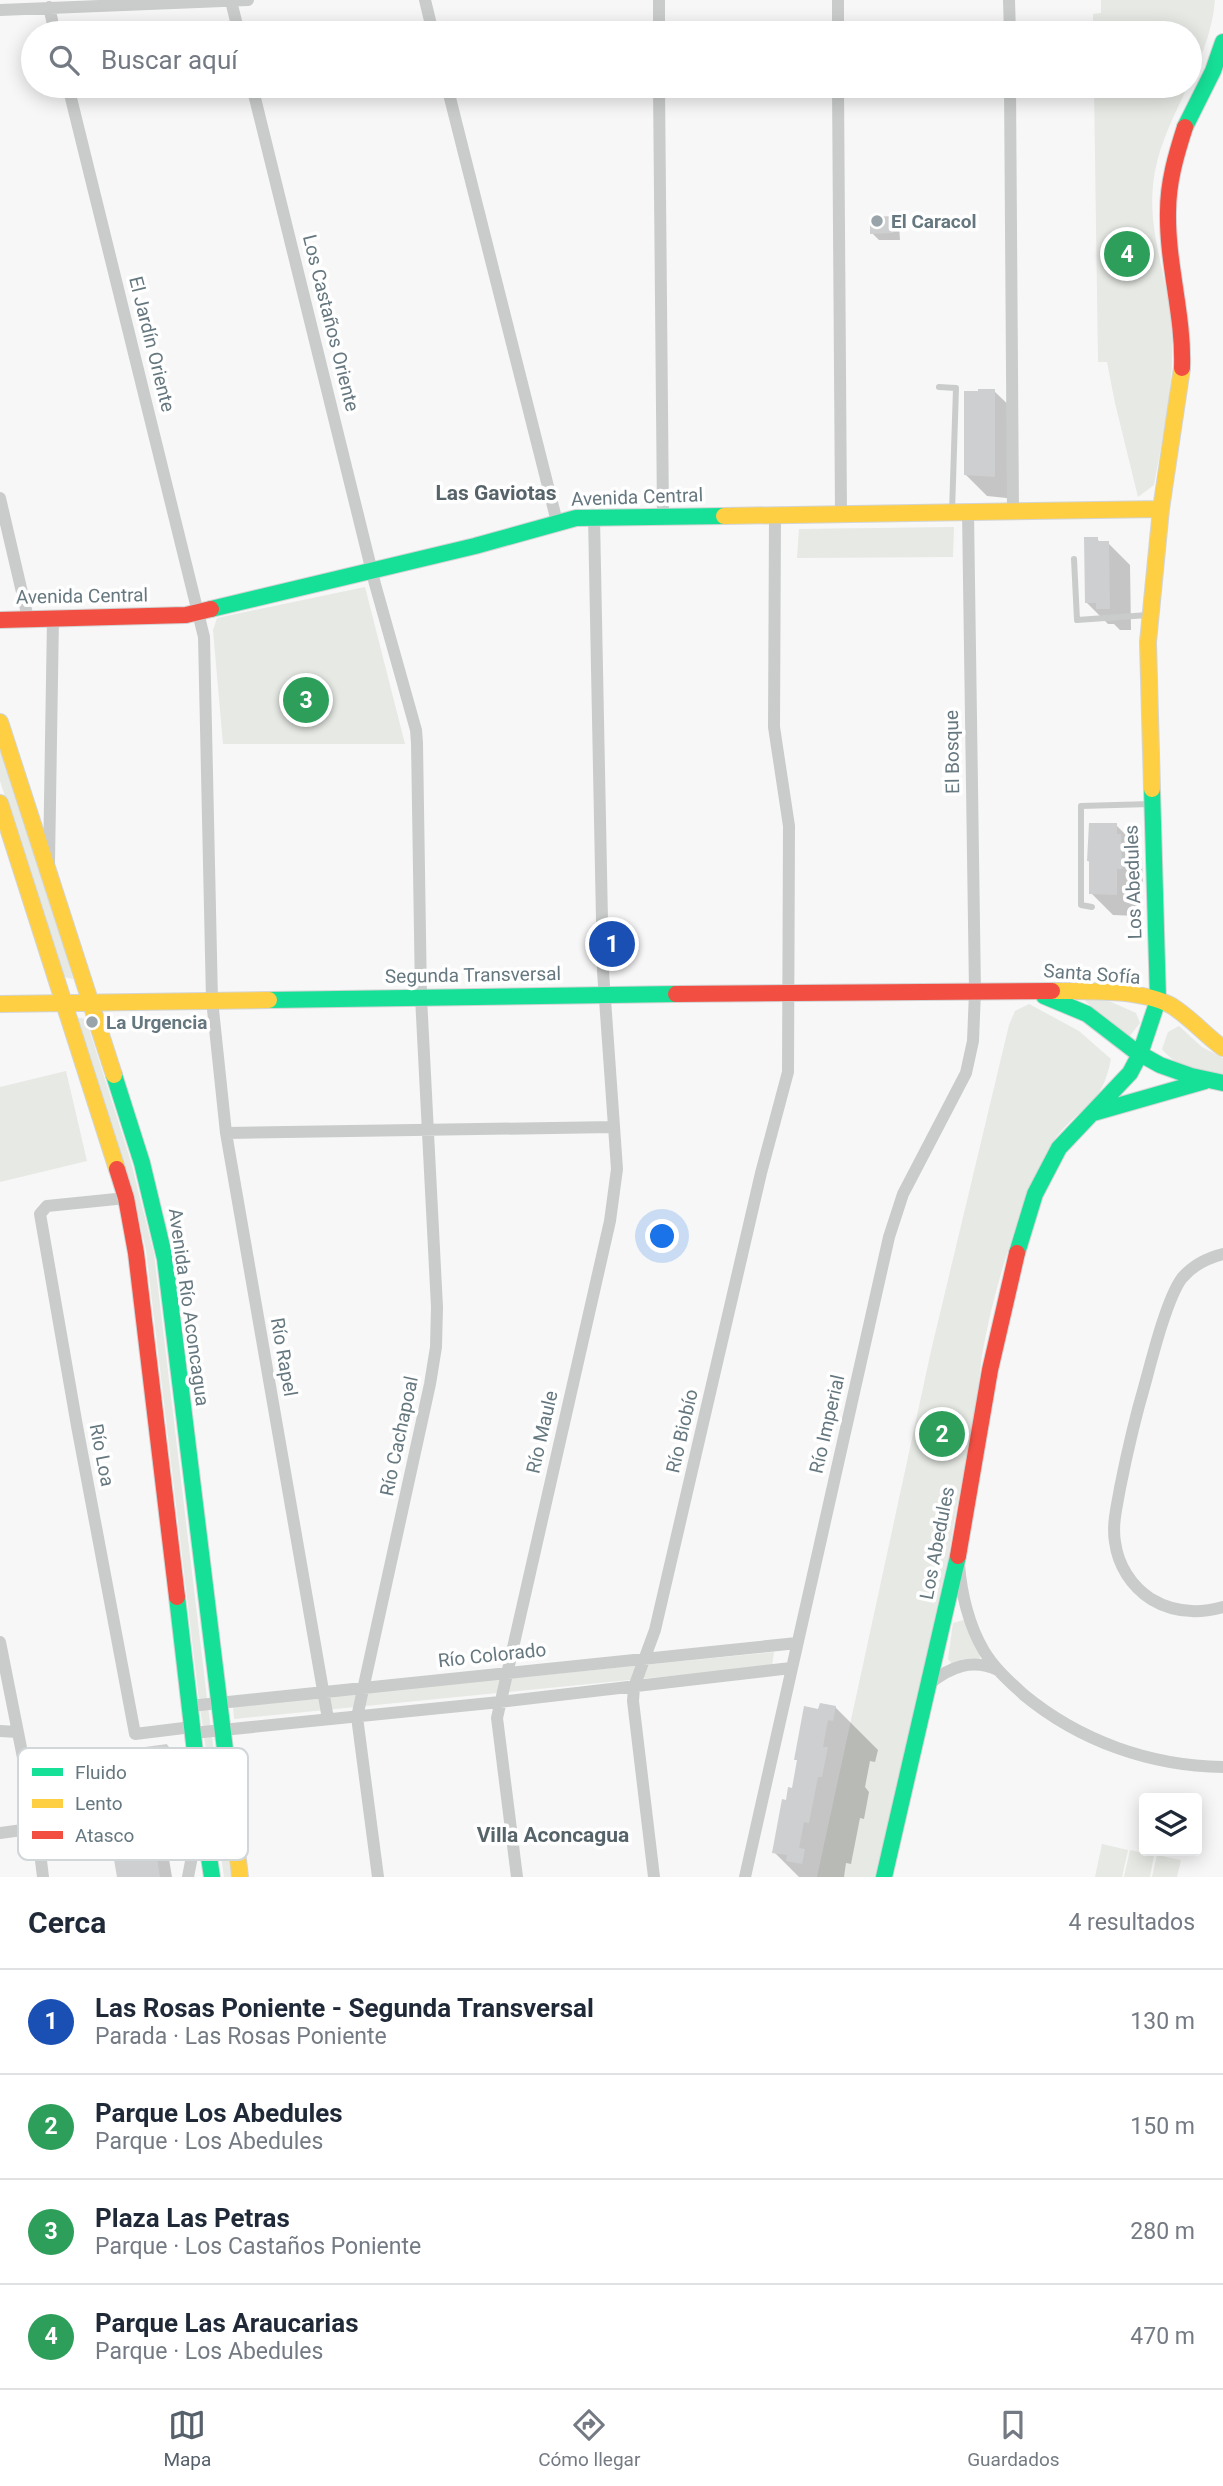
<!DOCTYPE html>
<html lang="es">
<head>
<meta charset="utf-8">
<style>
	:root { --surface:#fff; --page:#f2f2f3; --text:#1f2937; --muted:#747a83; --line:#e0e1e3; --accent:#55606a }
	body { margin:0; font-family:Roboto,sans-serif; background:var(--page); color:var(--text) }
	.controls { position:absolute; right:21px; bottom:21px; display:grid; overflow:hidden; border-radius:7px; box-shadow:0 4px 18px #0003 }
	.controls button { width:63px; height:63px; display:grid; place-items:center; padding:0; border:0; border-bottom:2px solid var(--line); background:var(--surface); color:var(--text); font:35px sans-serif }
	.you { position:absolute; left:663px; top:1237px; width:24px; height:24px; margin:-18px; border:5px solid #fff; border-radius:50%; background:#1a73e8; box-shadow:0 0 0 10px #1a73e833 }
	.badge { display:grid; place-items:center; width:46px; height:46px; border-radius:50%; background:var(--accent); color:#fff; font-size:23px; font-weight:700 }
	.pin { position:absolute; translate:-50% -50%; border:4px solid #fff; box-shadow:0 2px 7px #0006 }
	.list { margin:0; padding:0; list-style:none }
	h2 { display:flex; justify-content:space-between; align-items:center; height:91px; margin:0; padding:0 28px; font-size:30px }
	h2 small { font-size:23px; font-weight:400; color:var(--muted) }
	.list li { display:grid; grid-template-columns:46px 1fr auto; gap:21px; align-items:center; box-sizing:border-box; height:105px; padding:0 28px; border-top:2px solid var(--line) }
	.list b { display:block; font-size:26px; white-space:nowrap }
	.list p { margin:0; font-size:23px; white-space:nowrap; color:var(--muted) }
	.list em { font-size:23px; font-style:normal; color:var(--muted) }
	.icon { flex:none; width:38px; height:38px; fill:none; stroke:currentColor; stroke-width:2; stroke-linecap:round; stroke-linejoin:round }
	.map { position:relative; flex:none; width:1223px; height:1877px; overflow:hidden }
	.search { position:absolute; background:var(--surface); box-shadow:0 4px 18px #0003; left:21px; right:21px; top:21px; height:77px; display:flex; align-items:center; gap:18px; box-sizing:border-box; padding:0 24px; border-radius:38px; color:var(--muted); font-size:26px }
	.sheet { height:511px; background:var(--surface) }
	nav { display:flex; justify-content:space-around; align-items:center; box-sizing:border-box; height:98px; border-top:2px solid var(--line); background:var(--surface); font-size:19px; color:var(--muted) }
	nav a { display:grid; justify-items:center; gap:4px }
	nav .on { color:var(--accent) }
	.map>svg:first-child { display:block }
	.green { fill:#e6e9e4 }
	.shadow { fill:#0003 }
	.building { fill:#cecfd0 }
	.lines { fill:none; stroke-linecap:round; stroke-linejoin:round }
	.fast-casing { stroke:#d3d4d5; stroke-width:18 }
	.slow-casing { stroke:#d3d4d5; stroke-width:18 }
	.jam-casing { stroke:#d3d4d5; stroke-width:18 }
	.lane { stroke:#cacccc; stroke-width:6 }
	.street { stroke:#cacccc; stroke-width:12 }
	.fast { stroke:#16e098; stroke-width:16 }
	.slow { stroke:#ffcf43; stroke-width:16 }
	.jam { stroke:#f24e42; stroke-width:16 }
	.poi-dot { fill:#98a4a9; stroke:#fff; stroke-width:2.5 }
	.labels { text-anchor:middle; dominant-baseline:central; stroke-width:7; stroke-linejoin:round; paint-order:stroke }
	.poi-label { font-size:19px; font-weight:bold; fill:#65777f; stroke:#fff; text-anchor:start }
	.street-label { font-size:19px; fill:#65777f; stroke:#fff }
	.neighbourhood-label { font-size:21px; font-weight:bold; fill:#56646a; stroke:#fff }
	.key { fill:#fff; stroke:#d1d6d9; stroke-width:2 }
	.key-label { font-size:19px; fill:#65777f }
</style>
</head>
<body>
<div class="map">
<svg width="1223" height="1877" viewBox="0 0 1223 1877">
	<rect width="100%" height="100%" fill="#f7f7f7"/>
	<path class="green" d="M1101,0H1215C1209,70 1160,118 1153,185C1148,233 1167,275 1171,322C1176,379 1164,430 1154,485L1138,497L1115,403L1107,362H1098L1094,86H1190V33H1093V14L1101,13Z
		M954,527L953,557L797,558L799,529Z
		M365,587L405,744H223L213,630L217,618Z
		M0,739L60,929L73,979L64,977L0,781Z
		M1084,998L1109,1001L1136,1013L1140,1023L1129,1037L1086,1002Z
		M1029,1004L1079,1031L1111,1059C1101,1109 1081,1104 1055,1139C1045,1152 1038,1172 1031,1187C1009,1241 992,1298 982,1355C979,1376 978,1398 974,1419C966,1464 955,1509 949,1555L876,1877H817L931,1351L1009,1025L1015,1011Z
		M74,1017L86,1019L131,1162L154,1254L208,1707L231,1877H224L200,1708L146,1250L132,1192Z
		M1179,1026L1202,1047L1223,1058V1075C1200,1072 1177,1068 1162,1049L1168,1032Z
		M66,1071L87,1161L0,1182V1087Z
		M964,1620L979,1650L980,1660L952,1664L948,1659L953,1623Z
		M774,1652L772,1666L234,1719L233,1706Z
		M1102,1844L1128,1850L1122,1877H1095Z
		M1130,1850L1154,1855L1150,1877H1124Z
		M1157,1855L1181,1860L1177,1877H1152Z"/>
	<path class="shadow" d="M892,218L899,225L900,240H879L872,233Z
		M994,391L1016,412V499L987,496L965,474Z
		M1097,539L1101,543H1108L1130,565L1131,630H1120L1114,624H1108L1086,602Z
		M1116,825L1138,847V854L1142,858L1143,890H1138V916L1113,915L1091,893V863L1088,861Z
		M835,1707L878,1750L875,1762L870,1761L865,1787L869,1792L864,1819L860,1818L851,1864L846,1863L844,1877H799L774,1852L787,1802L793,1790L799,1762L796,1759L820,1711Z
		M167,1745L178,1756L190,1808L152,1816L164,1829L172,1877H119L150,1814L141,1805Z"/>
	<path class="building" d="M893,216V233L870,234V217Z
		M978,389H995V477L964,475V391H978Z
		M1084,537H1098V541H1109L1110,609H1096V603H1085Z
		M1089,823H1117V834H1121L1122,869H1117V895L1089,894V861H1087Z
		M820,1703L836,1706L833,1721L828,1720L823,1747H828L822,1777H818L809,1823L804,1822L799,1848L805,1849L802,1864L786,1861L787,1855L772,1853L782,1799L786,1800L788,1787L792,1788L797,1760H794L804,1706L818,1709Z
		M167,1744L180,1797L139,1806L133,1778L151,1774L145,1747Z
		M150,1812L160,1877H117L107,1820Z"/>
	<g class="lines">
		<g class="fast-casing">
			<path id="fast" d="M1185,127L1213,71L1223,42
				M211,609L475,546L576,518L724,516
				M1044,996L1087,1014L1135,1051L1160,1065L1191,1076L1223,1083
				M269,1000L676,994
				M114,1075L142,1163L165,1259L228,1774
				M1093,1113L1205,1081
				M1017,1253L1035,1194L1059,1148L1130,1073L1140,1054L1158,1000L1152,789
				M177,1597L201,1804L212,1877
				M884,1877L958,1556"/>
		</g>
		<g class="slow-casing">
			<path id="slow" d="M724,516L1161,509
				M0,722L114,1075
				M1152,789L1148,642L1161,509L1182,368
				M0,803L117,1169
				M1052,991C1086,991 1143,989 1172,1006C1191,1018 1205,1035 1223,1048
				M0,1004L269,1000
				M228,1774L240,1877"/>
		</g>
		<g class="jam-casing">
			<path id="jam" d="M1182,368C1184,316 1167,265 1168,212C1168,182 1176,155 1185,127
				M0,620L186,615L211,609
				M676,994L1052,991
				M117,1169L126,1198L136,1253L177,1597
				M958,1556L990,1370L1017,1253"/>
		</g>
		<path class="lane" d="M939,387L956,388L952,512
			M1074,559L1077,620L1148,615
			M1092,907L1081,905V806L1151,804"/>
		<path class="street" d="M425,0L433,33
			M659,0V33
			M1009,0L1010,33
			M231,1L239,33
			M49,7L55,33
			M0,10L248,0
			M838,33V0
			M68,86L204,637L212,1000L226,1133L328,1719
			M252,86L375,584L416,730L417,743L421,997L437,1307L436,1347L430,1384L357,1717L378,1877
			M447,86L557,522
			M659,86L663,516
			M838,86L841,513
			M1010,86L1013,511
			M0,498L28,618
			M49,863L53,618
			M226,1133L613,1127
			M126,1198L47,1206L40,1214L77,1426L135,1734L192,1727
			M1223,1254C1207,1258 1193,1265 1182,1278C1167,1298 1152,1358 1145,1384C1135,1418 1127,1453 1120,1488C1117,1506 1112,1524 1115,1542C1118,1565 1131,1586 1151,1599C1174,1613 1198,1614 1223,1607
			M959,1564C961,1593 969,1626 984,1651C994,1668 1010,1682 1024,1695C1080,1741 1150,1766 1223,1767
			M0,1642L37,1828L43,1877
			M929,1684C950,1667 972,1658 998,1670
			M190,1706L797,1643
			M0,1731L18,1732
			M193,1733L500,1702L791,1668
			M0,1833L37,1828
			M188,1877L200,1815
			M517,1877L497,1718L610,1221L617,1169L603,971L594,517
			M654,1877L633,1701L634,1687L655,1630L761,1173L788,1072L789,826L774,727L775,514
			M745,1877L889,1237L903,1194L966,1073L973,1041L975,992L968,512"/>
		<use href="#fast" class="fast"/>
		<use href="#slow" class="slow"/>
		<use href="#jam" class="jam"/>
	</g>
	<g class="poi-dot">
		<circle cx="877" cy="221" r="7"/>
		<circle cx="92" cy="1022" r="7"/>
	</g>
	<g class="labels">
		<g class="poi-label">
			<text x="891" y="221">El Caracol</text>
			<text x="106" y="1022">La Urgencia</text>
		</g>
		<g class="street-label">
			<text transform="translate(331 323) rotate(76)">Los Castaños Oriente</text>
			<text transform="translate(152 344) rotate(76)">El Jardín Oriente</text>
			<text transform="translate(637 497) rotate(-2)">Avenida Central</text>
			<text transform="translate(82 596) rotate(-1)">Avenida Central</text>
			<text transform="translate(952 752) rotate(-91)">El Bosque</text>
			<text transform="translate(1133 882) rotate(-92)">Los Abedules</text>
			<text transform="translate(1092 974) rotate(4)">Santa Sofía</text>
			<text transform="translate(473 975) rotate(-1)">Segunda Transversal</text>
			<text transform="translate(189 1307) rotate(82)">Avenida Río Aconcagua</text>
			<text transform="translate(284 1357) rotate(80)">Río Rapel</text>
			<text transform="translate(827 1424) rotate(-77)">Río Imperial</text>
			<text transform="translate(682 1431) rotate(-77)">Río Biobío</text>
			<text transform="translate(542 1432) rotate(-77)">Río Maule</text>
			<text transform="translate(399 1436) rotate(-78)">Río Cachapoal</text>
			<text transform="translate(102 1455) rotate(79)">Río Loa</text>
			<text transform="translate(937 1543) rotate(-79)">Los Abedules</text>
			<text transform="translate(492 1655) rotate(-6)">Río Colorado</text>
		</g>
		<g class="neighbourhood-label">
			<text x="496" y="493">Las Gaviotas</text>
			<text x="553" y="1835">Villa Aconcagua</text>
		</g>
	</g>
	<rect x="18" y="1748" width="230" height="112" rx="10" class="key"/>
	<rect x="32" y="1768" width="31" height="8" fill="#16e098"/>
	<rect x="32" y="1799" width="31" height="9" fill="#ffcf43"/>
	<rect x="32" y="1831" width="31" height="8" fill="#f24e42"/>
	<g class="key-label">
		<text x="75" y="1779">Fluido</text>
		<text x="75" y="1810">Lento</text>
		<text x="75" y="1842">Atasco</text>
	</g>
</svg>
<div class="controls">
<button><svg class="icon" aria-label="layers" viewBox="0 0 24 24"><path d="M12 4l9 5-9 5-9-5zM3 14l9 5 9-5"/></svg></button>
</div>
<div class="you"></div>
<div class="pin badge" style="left:612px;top:944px;background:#1a4fb4">1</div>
<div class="pin badge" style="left:942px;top:1434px;background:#2e9e5b">2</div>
<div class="pin badge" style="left:306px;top:700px;background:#2e9e5b">3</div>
<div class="pin badge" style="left:1127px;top:254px;background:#2e9e5b">4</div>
<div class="search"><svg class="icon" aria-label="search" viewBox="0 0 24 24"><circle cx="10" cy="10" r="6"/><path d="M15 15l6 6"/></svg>Buscar aquí</div>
</div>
<section class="sheet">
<h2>Cerca<small>4 resultados</small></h2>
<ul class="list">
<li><span class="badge" style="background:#1a4fb4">1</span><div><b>Las Rosas Poniente - Segunda Transversal</b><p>Parada · Las Rosas Poniente</p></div><em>130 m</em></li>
<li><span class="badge" style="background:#2e9e5b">2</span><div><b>Parque Los Abedules</b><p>Parque · Los Abedules</p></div><em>150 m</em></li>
<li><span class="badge" style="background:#2e9e5b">3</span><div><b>Plaza Las Petras</b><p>Parque · Los Castaños Poniente</p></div><em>280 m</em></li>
<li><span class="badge" style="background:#2e9e5b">4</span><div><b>Parque Las Araucarias</b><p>Parque · Los Abedules</p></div><em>470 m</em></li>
</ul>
</section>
<nav>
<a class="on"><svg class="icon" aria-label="map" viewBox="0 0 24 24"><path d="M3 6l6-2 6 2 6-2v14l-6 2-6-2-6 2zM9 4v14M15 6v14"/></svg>Mapa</a>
<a><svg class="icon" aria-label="directions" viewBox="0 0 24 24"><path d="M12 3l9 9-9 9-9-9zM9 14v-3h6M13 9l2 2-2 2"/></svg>Cómo llegar</a>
<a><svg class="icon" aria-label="saved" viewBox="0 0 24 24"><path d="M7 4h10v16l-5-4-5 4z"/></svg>Guardados</a>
</nav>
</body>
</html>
